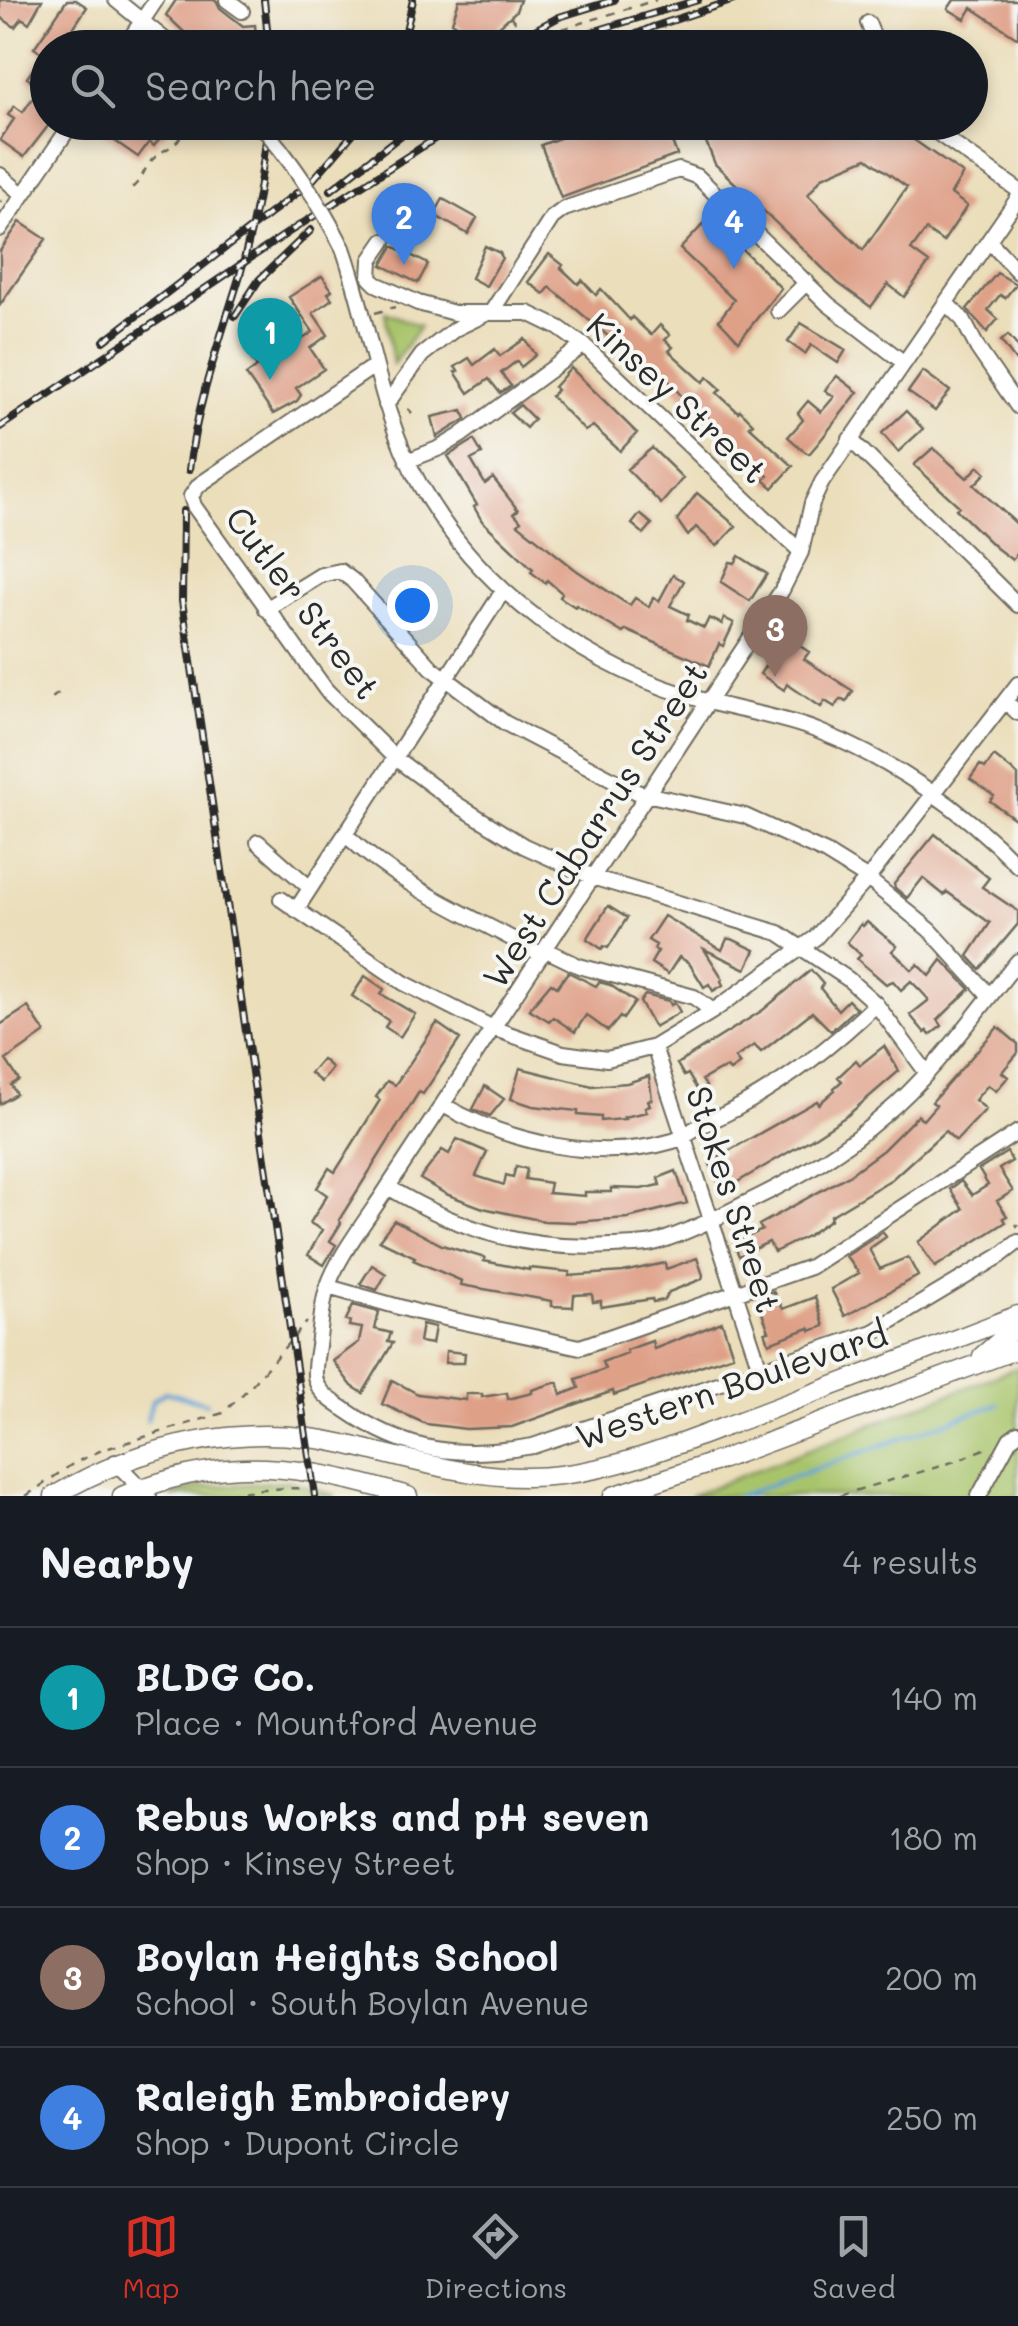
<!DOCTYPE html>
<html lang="en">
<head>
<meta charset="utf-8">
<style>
	:root { --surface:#171b24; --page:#20242c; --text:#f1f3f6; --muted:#9ea1a6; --line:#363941; --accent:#d93025 }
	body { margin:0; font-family:Mali,sans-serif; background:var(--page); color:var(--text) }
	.you { position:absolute; left:412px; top:605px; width:35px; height:35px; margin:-25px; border:8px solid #fff; border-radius:50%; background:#1a73e8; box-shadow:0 0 0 15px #1a73e833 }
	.badge { display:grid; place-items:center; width:65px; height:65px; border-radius:50%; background:var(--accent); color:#fff; font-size:32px; font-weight:700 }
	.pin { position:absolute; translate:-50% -82px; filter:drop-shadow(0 2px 5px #0008) }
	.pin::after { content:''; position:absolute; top:52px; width:35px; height:30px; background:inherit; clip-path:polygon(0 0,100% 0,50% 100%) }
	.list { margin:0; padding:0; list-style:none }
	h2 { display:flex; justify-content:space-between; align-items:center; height:130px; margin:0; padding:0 40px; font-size:42px }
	h2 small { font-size:32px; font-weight:400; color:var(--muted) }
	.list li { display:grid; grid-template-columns:65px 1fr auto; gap:30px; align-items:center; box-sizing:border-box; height:140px; padding:0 40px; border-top:2px solid var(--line) }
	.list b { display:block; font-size:38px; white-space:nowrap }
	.list p { margin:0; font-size:32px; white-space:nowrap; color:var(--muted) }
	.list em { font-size:32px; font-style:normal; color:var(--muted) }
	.icon { flex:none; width:55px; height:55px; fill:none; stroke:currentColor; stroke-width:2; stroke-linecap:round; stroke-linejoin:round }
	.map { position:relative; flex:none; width:1018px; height:1496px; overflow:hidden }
	.search { position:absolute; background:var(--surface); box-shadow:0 5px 15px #0003; left:30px; right:30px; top:30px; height:110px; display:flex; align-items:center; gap:25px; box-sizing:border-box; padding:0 35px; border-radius:55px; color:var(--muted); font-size:38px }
	.sheet { height:690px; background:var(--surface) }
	nav { display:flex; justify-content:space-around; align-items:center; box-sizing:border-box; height:140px; border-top:2px solid var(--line); background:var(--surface); font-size:28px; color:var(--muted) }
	nav a { display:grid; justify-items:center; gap:5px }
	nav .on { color:var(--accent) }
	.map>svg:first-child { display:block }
	.green { fill:#a8c46a; stroke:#6a784a; stroke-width:2.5 }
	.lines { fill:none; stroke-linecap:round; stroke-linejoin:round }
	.stream { stroke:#61a2d4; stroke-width:4 }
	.building { fill:#dfa088; fill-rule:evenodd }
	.minor-casing { stroke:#6e6a5d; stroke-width:18 }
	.major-casing { stroke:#6e6a5d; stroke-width:21 }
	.path { stroke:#6e6a5d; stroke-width:2.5; stroke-dasharray:8 8; stroke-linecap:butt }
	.minor { stroke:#fff; stroke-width:14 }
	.major { stroke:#fff; stroke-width:18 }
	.rail-casing { stroke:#2b2b2b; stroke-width:8 }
	.rail { stroke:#f6f6f2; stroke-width:4; stroke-dasharray:11; stroke-linecap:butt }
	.minor-bridge-casing { stroke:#6e6a5d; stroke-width:18; stroke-linecap:butt }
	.minor-bridge { stroke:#fff; stroke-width:14 }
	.labels { text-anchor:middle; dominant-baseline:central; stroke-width:8; stroke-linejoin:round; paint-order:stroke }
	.street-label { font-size:35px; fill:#2b2b2b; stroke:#f6f6f2 }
</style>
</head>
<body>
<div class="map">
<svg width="1018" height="1496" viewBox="0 0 1018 1496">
	<rect width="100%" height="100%" fill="#f6f6f2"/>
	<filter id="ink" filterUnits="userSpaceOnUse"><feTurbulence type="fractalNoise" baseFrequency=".01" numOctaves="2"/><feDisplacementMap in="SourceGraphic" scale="20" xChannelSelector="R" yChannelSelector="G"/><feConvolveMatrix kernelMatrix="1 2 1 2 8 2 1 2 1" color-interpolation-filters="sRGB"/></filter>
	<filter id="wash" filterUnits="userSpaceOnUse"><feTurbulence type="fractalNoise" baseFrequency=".0048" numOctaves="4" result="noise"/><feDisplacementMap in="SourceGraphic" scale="40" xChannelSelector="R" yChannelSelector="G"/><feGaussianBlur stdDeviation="2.25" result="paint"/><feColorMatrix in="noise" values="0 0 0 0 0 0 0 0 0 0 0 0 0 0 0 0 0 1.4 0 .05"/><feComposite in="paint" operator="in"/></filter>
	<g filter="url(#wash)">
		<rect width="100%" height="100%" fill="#ebdebb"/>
		<path class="green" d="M385,312L420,326L393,364Z
			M1018,1367V1496H690Z
			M289,1481L336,1496H170L194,1488Z"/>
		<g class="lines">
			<path class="stream" d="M147,1420L152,1401L165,1392L207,1403
				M739,1496L998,1404"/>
		</g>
		<g id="blocks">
			<path class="building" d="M0,0H42L29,23L22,18L15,27L0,17Z
				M67,0H76L87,7L60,48H48V126L24,157L0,140L14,119L8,115L14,106L23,112L40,87L27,78L43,54L34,48Z
				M176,0H216L220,8L243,26L255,25L257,48H201L166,15Z
				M459,0H520L516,11L482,42L452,22Z
				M954,0H1018V38L972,8L965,19L948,9Z
				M109,122H170L164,137L162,135L154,146L149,142L138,157L102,132Z
				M627,122H665L677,155L561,198L541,145L596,124L599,133Z
				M698,122H888L963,174L951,194L967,206L943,242L926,230L911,250L929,263L904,297L888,284L871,307L838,283L715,164ZM867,158L907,187L863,250L808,195L822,177Z
				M443,199L477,218L468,234L434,215Z
				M710,217L781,288L739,341L719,320L734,300L680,249Z
				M20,222L46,239L0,305V251Z
				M393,246L428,264L418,283L382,265Z
				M485,246L500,253L502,258L486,286L471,278Z
				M549,254L563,265L561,268L578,284L582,280L596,295L601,289L630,320L632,317L651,335L660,325L670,335L665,340L673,347L669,351L703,382L708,377L721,389L717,393L738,412L740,410L753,423L749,426L793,466L773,488L764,480L768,476L754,463L751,466L735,450L701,410L697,414L655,365L651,369L626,344L622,348L550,287L544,294L528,282Z
				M997,273L1016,284L1005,298L1000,295L988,310L998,319L987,332L967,309Z
				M322,276L332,290L328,293L332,299L313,313L328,335L310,348L324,369L296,388L301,395L297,401L273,414L246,375L257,367L251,358L268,347L275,358L313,332L289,297Z
				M801,323L846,350L838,363L811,345L805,354L788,342Z
				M1008,335L1018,347V364L1001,341Z
				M525,339L536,355L521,367L517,361L501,373L511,386L500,393L489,379L469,393L455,372L458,371L455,367L469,358L474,365L495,349L500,356Z
				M571,368L637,433L620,451L593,426L585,431L551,396L557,390L554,387Z
				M923,371L950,391L935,411L908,392Z
				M837,376L858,392L820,441L809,454L805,452L788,437L803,420L798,413L808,401L821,412L834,397L825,390Z
				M520,405L534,419L526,428L510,413Z
				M463,410L466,419L437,437L432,417Z
				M906,411L923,429L898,452L882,433Z
				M474,440L482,454L471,460L485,484L493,478L518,510L514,513L521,521L518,524L576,570L624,602L630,605L635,598L649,607L653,598L659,601L673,575L684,581L670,606L689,615L687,620L704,628L709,618L722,624L724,618L734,623L723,646L719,644L709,666L626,630L623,633L576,605L575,607L560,597L562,593L547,580L545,583L531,572L533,569L482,521L474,507L477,505L448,456Z
				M652,448L683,478L661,504L627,469Z
				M933,448L967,478L979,466L986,473L974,485L1018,525V552L1012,560L995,547L956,509L959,506L914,465Z
				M697,493L736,526L717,546L696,527L688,536L677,520Z
				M640,514L652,524L644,534L632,524Z
				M739,556L767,574L750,601L721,582L730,562L735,563Z
				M785,636L809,652L804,659L853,691L846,702L841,699L835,707L825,701L821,707L787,684L784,690L760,674Z
				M994,756L1018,775V821L990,801L994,796L970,779L980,765L985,768Z
				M935,834L989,878L982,887L1018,911V924L980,969L968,956L990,923L947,892L944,895L923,878L907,898L895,888L894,884Z
				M608,906L627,918L608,948L604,946L602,949L587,939Z
				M664,916L722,950L727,939H732L755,950L746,969L704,949L723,979L721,981L723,985L713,991L709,984L704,987L689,963L679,957L668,974L651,963L658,951L654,949L656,945L648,940Z
				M867,922L897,946L892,951L912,970L918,964L930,976L942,960L970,989L938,1020L942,1026L930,1035L927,1031L925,1033L910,1015L929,1000L919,989L911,981L901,990L893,981L886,984L857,959L861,955L847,942L861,924L863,926Z
				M811,970L823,984L820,988L838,1010L848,1000L856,1008L831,1031L812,1012L761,1052L754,1045L735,1058L740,1064L730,1071L727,1068L720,1070L702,1080L706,1086L698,1091L688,1074L684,1076L677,1064L763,1010Z
				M568,972L596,986L599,982L610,985L635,1002L623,1019L620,1017L608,1031L586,1015L575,1032L553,1017L549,1021L529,1009L551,983L557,987Z
				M365,976L384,989L381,994L415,1014L400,1037L385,1027L389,1021L352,996Z
				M645,995L669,1001L671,1005L675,1003L680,1012L654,1027L640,1002Z
				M28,1007L45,1033L6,1060L19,1080L11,1085L16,1094L0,1104V1025Z
				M437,1023L460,1039L423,1094L419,1092L339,1220L341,1223L330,1241L336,1245L324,1265L308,1255L322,1230L310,1223L327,1195L317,1188L329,1168L335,1172L342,1161L380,1100L376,1097L387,1081L395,1085Z
				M998,1027L1018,1044V1053L1002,1072L1008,1077L996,1091L988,1085L975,1100L986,1109L956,1141L945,1131L892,1179L830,1216L831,1219L807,1236L774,1252L769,1242L739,1256L734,1244L762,1230L759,1225L849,1175L883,1150L918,1115L923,1120L936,1105L932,1102Z
				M884,1046L899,1071L848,1115L813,1138L722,1191L709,1162L817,1101L819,1104L835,1090L834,1088L842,1081L838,1077L856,1060L860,1065Z
				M322,1059L332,1068L321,1082L310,1073Z
				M520,1068L592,1086L627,1083L649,1076L652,1099L648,1100L650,1105L645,1107L647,1112L624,1117L625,1119L601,1121V1117L578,1115V1111L533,1106L511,1099Z
				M485,1086L504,1099L490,1116L473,1109Z
				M457,1139L487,1152L476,1176L504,1185L506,1175L513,1177L516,1166L527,1169L525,1179L550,1183L548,1193L585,1196V1192H611V1188L641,1189L660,1185L658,1178L676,1171L687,1203L628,1218L574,1222L544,1221L483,1208L446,1194L420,1179L442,1150L449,1154Z
				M1007,1152L1012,1161L999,1169L1013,1191L997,1201L1007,1216L1003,1218L1006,1222L935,1267L918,1242L963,1209L950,1189L961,1181L972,1195L988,1185L979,1170Z
				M394,1220L442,1245L485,1258L484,1261L529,1270V1268L570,1272L569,1276L623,1272L665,1263L666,1269L697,1258L703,1275L702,1279L669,1292L664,1300L653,1302L652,1299L601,1307V1301L593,1302L592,1294L574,1295L573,1307L552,1306V1301L461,1285L462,1281L413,1260L415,1257L379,1240Z
				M883,1232L886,1237L869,1249L880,1269L908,1257L918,1276L845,1316L831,1289L859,1273L846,1256Z
				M372,1265L386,1274L377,1290L360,1284Z
				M773,1291L783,1309L815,1297L824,1326L811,1331L809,1328L769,1343L765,1332L769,1331L756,1297Z
				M353,1305L379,1312L375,1329L391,1333L388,1342L393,1343L363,1393L352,1386L333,1361L359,1342L362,1328L349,1326L350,1321L346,1320Z
				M722,1322L733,1355L614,1395L613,1391L512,1427L466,1429L426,1424L382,1404L392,1380L418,1394L466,1400V1394H482V1397L507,1393L508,1399L532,1393V1390L554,1383H558L561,1395L579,1388L576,1379L605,1369L602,1362L627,1353L626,1350L652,1341L654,1349Z
				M422,1324L435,1327L432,1344L419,1342Z
				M446,1351L465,1353L464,1363H445Z"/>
		</g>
	</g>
	<g filter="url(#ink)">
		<use href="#blocks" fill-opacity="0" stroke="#6e6a5d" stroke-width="2.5"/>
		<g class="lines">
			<g class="minor-casing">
				<path id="minor" d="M116,0L175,48
					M227,0L242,11
					M868,23L878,48
					M124,48L156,0
					M922,122L1018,190
					M0,175L23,195
					M1018,198L822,482L812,503L801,552L782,590L388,1187C369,1217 335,1259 326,1292C322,1307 321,1323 319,1338C318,1350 314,1363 315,1376C317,1392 332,1401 344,1409C407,1453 459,1459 533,1446L873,1332L1000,1256L1018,1242
					M0,229L73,122
					M384,241L371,260L370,278L376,284L418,303L454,313H528L559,328L588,349L801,552
					M989,241L1018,272
					M343,248C371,327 378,411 420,485C481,593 589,670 709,702C745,712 783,717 818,731C892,760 963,809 1018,866
					M946,303L963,320L978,349L1018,407
					M778,311L807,282
					M374,366L199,485L191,496L194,506L326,690L395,758L458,805L524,846L595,878L779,933L848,979L876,1004L927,1073
					M386,405L422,355L455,329L492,311L552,218L564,209L679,170L698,177L828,304L903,362
					M850,439L1018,605
					M407,461L440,448L460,436L584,345
					M266,609L321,575L340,571L352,580L432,668L505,723L637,792L745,816L826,853L868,879L931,931L990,996
					M1005,701L1018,713
					M345,834C402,889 475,917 542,955
					M258,842L310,888
					M281,899L404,983L495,1029L563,1053L607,1059L654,1047L713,1011L815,938L870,876L1018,684
					M296,910L503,591
					M546,950L579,966L694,997L713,1011
					M654,1047L761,1371
					M443,1105C509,1143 598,1163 673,1141C683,1138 691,1130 700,1126C767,1097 823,1055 876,1004
					M388,1187C461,1231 526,1251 612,1246C627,1245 643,1246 657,1242C689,1232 719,1217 748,1202C796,1179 843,1151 883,1116C935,1073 975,1013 1018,961
					M328,1287L417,1312L580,1347L810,1267L1018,1132
					M115,1462L149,1496
					M979,1496L1010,1439L1018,1433"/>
			</g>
			<g class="major-casing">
				<path id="major" d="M982,1356L1018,1325
					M54,1496C141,1444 244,1421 344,1444C417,1461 485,1484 561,1475C628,1467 693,1438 756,1415C843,1382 931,1349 1018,1315
					M122,1496C226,1452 303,1465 408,1496
					M613,1496L723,1459L1018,1349"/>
			</g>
			<path class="path" d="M510,16L530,39L656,0
				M132,188C143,179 144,168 152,160C171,142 175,153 187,122
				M0,201H2
				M375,313L395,307
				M408,409L412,413
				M52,698L63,690
				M1016,1224L1018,1227
				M26,1496L74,1463L102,1450L223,1413L248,1389L307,1322
				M211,1496L263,1489L304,1488
				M840,1496C889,1478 944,1470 990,1446"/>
			<use href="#minor" class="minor"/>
			<use href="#major" class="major"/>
			<g class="rail-casing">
				<path id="rail" d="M264,0L269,48
					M402,48L413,0
					M501,48L559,17L614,0
					M539,48L698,0
					M604,48L653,27L734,0
					M331,190L418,122
					M235,316L259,280L311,230
					M104,341L311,182L363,122
					M0,427L289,232L461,122
					M189,470C197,402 220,340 240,275C254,225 263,174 268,122
					M183,511L182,601L315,1496"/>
			</g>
			<use href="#rail" class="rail"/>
			<g class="minor-bridge-casing">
				<path id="minor-bridge" d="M258,122C293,162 319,201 343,248"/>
			</g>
			<use href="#minor-bridge" class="minor-bridge"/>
		</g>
	</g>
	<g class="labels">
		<g class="street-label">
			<text transform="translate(678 397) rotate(43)">Kinsey Street</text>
			<text transform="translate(304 602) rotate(53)">Cutler Street</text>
			<text transform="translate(594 824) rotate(-57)">West Cabarrus Street</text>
			<text transform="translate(735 1199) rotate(72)">Stokes Street</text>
			<text transform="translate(731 1384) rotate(-19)">Western Boulevard</text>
		</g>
	</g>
</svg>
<div class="you"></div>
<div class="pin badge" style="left:270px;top:380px;background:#0f9aa8">1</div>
<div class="pin badge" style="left:404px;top:265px;background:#3f7fe0">2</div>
<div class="pin badge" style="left:775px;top:677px;background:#8d6e63">3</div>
<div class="pin badge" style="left:734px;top:269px;background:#3f7fe0">4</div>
<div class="search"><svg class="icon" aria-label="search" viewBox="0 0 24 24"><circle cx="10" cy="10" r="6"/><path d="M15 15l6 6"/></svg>Search here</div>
</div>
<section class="sheet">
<h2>Nearby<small>4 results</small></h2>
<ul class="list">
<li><span class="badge" style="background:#0f9aa8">1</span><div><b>BLDG Co.</b><p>Place · Mountford Avenue</p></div><em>140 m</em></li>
<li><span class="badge" style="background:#3f7fe0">2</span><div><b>Rebus Works and pH seven</b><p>Shop · Kinsey Street</p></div><em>180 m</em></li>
<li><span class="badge" style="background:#8d6e63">3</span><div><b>Boylan Heights School</b><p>School · South Boylan Avenue</p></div><em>200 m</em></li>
<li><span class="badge" style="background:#3f7fe0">4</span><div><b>Raleigh Embroidery</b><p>Shop · Dupont Circle</p></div><em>250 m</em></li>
</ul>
</section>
<nav>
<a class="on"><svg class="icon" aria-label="map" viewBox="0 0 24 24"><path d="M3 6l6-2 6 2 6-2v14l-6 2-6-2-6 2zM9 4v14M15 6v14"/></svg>Map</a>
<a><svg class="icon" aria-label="directions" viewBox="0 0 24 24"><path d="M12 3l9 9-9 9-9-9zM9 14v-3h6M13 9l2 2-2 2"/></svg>Directions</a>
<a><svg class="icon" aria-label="saved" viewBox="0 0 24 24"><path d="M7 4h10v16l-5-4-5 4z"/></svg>Saved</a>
</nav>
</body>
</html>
